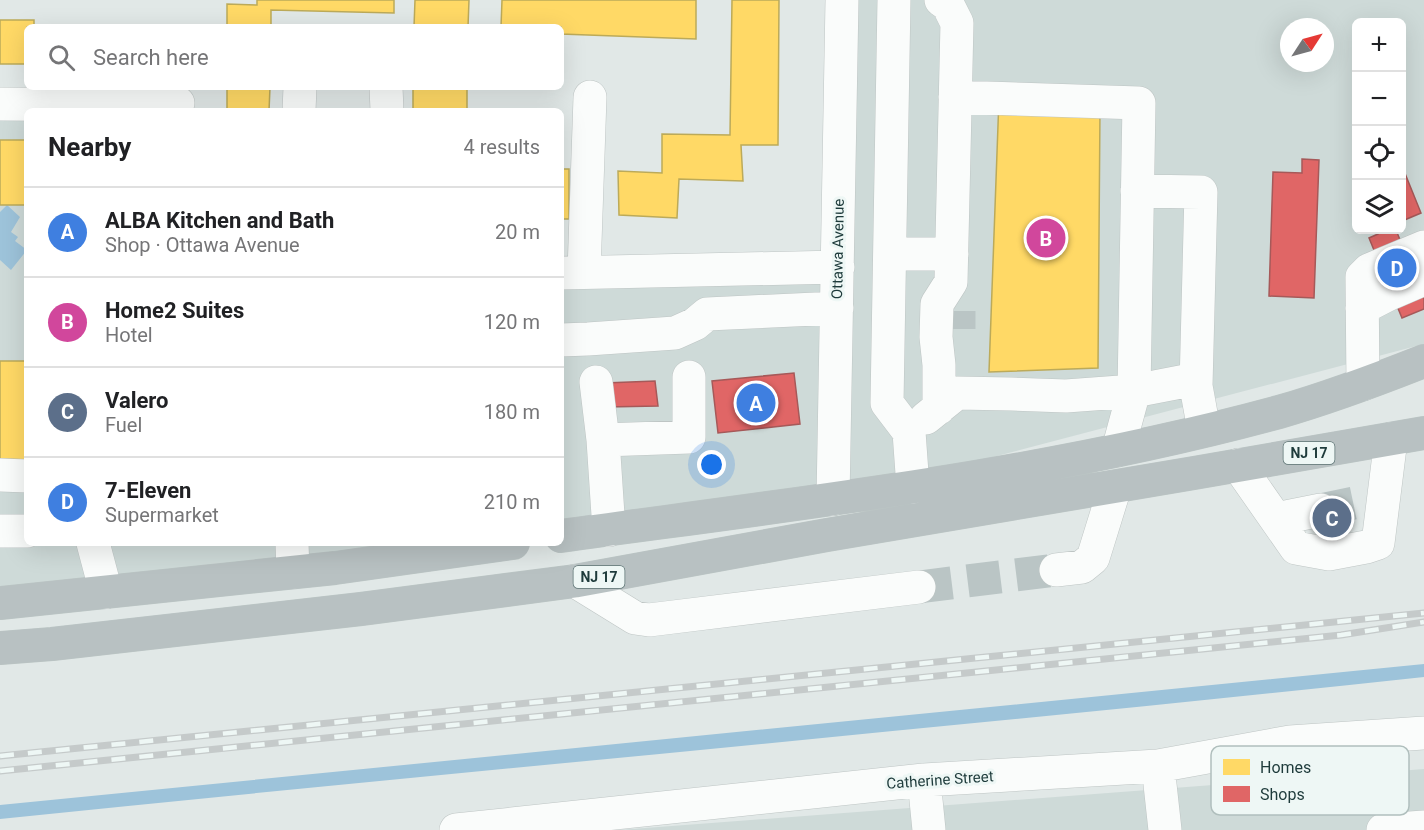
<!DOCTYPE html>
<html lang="en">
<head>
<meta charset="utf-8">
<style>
	:root { --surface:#fff; --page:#f2f2f2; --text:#202124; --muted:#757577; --line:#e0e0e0; --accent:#d93025 }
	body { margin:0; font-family:Roboto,sans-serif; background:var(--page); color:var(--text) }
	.controls { position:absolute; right:18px; top:18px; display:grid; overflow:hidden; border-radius:9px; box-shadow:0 6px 24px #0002 }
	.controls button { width:54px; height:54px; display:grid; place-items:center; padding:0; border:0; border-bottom:2px solid var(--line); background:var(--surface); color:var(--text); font:30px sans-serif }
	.compass { position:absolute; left:1280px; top:18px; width:54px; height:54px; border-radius:50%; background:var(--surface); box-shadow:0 6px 24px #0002; rotate:54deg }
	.you { position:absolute; left:712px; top:465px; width:21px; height:21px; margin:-15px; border:4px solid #fff; border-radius:50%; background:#1a73e8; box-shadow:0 0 0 9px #1a73e833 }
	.badge { display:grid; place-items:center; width:39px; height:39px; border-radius:50%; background:var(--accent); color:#fff; font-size:20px; font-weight:700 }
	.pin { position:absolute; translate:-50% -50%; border:3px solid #fff; box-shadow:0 2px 6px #0006 }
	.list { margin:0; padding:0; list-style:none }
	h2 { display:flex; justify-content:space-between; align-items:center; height:78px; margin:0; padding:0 24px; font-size:26px }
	h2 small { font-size:20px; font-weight:400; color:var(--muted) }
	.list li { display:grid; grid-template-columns:39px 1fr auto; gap:18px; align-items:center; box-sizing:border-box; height:90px; padding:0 24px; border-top:2px solid var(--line) }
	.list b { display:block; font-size:22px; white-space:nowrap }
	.list p { margin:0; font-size:20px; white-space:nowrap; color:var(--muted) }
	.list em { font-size:20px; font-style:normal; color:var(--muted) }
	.icon { flex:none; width:33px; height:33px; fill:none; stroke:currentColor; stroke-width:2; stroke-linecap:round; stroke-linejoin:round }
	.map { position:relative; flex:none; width:1424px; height:830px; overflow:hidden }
	.search { position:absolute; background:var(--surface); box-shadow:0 6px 24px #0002; left:24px; top:24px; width:540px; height:66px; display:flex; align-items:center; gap:15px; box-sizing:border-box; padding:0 21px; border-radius:9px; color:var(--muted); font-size:22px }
	.panel { position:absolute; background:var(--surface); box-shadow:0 6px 24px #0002; left:24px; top:108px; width:540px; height:438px; border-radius:9px }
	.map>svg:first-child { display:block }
	.built { fill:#cedad8; fill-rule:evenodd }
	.water { fill:#9dc3da }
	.homes { fill:#ffd966; stroke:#bcaa59; stroke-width:1.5 }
	.shops { fill:#e06666; stroke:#a65959; stroke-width:1.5 }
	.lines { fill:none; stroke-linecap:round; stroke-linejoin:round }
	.minor-tunnel { stroke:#bac5c5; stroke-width:33; stroke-dasharray:33 16; stroke-linecap:butt }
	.minor-casing { stroke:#bec5c4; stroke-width:34 }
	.highway-casing { stroke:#bbc5c4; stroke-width:34 }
	.minor { stroke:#fafcfb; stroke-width:33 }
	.highway { stroke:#b8c1c2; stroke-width:33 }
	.rail-casing { stroke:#c5caca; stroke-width:7 }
	.rail { stroke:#eef7f5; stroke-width:4.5; stroke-dasharray:14; stroke-linecap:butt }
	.labels { text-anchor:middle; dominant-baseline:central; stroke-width:6; stroke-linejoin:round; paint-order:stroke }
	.shield { fill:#eef7f5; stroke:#5c7373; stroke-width:1.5 }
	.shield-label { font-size:14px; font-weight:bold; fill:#1e3b3b }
	.street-label { font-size:15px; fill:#1e3b3b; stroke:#eef7f5 }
	.key { fill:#eef7f5; stroke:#b0bfbd; stroke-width:1.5 }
	.key-label { font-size:16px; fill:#1e3b3b }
</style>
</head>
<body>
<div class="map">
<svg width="1424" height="830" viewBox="0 0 1424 830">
	<rect width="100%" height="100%" fill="#e1e8e7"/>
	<path class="built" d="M842,0H1424V344L833,499L561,532V273L838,267ZM1356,22H1402V230H1356ZM1289,27H1325V63H1289Z
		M0,104L27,111V543H468L0,600Z
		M1424,769V830H619Z"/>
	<path class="water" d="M7,205L20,217L11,232L18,237L15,241L27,250L11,270L0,260V212Z
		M1424,664V677C950,728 475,770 0,819V805Z"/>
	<path class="homes" d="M257,0H394V13L271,10V27H227V4L257,5Z
		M415,0H469L468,27H414Z
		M502,0H696V39L561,34V27H501Z
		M732,0H779L778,145H741L743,181L679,179L677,218L619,215L618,171L662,173V134L730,135Z
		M0,20H34V27H27V64H0Z
		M227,87H270L269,111H227Z
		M413,87H467V111H413Z
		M999,98L1100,108L1098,368L989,372Z
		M0,140H27V205H0Z
		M561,169H569V219H561Z
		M0,361H27V460L0,459Z"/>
	<path class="shops" d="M1302,159L1319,160L1314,298L1269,296L1273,172L1302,173Z
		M1402,171H1404L1421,213L1402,221Z
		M1380,230H1396L1424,299V309L1402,318L1369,238L1378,234L1377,231Z
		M794,373L800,424L718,433L712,381Z
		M655,381L658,406L606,407L605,383Z"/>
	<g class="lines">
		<path class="minor-tunnel" d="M959,311V329
			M1321,510L1359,502
			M919,587L1056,570"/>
		<g class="minor-casing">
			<path id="minor" d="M894,0L887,403L909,432L913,487
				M386,87L387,111
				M955,97L1139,103L1134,391L1118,450
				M0,104L143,105V111
				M143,105L178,103
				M299,111L300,87
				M1137,191L1201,192L1196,386L1204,430
				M890,254H952
				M584,272L590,97
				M561,273L838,267
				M1362,308L1389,294L1424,279
				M561,340L588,339L675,333L695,324L707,314L837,308
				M596,382L603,440
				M1363,384L1362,277L1369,270L1424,247
				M939,408V365L936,337L937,304L951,282L957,23L948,5L941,0
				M926,418L957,393L1011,394L1066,396L1134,391L1196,379
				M1238,465L1296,548L1329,554L1366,547L1378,543L1391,439
				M0,475L27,476
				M833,499L842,0
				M1276,519L1321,510
				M609,530L603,440L689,437V377
				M0,531H27
				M93,543L106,592
				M292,543L293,572
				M1056,570L1082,567L1093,558L1115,487
				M575,581L635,618L649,620L919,587
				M1158,766L1165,830
				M924,780L929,830
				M456,830L924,780L1158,766L1290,742L1424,733
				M1383,830L1424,827"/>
		</g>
		<g class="highway-casing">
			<path id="highway" d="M561,536C801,503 1044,476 1279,412C1328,398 1376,380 1424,361
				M0,603L335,568L513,543
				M0,648L52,644L361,609L575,581L827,535L1194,473L1424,433"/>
		</g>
		<use href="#minor" class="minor"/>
		<use href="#highway" class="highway"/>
		<g class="rail-casing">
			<path id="rail" d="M0,756L1424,613
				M0,771L1341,635L1424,622"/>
		</g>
		<use href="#rail" class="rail"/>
	</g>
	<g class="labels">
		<g class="shield">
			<rect x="1283.5" y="442" width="51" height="22" rx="4.5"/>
			<rect x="573.5" y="566" width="51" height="22" rx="4.5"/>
		</g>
		<g class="shield-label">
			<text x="1309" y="453">NJ 17</text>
			<text x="599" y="577">NJ 17</text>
		</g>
		<g class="street-label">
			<text transform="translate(838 249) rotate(-89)">Ottawa Avenue</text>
			<text transform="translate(940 780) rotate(-4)">Catherine Street</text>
		</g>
	</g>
	<rect x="1211" y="746" width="198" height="69" rx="9" class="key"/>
	<rect x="1223" y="759" width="27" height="16" fill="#ffd966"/>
	<rect x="1223" y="786" width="27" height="16" fill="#e06666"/>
	<g class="key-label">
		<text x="1260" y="773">Homes</text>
		<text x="1260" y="800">Shops</text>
	</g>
</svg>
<div class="controls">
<button>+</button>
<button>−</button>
<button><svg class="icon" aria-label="locate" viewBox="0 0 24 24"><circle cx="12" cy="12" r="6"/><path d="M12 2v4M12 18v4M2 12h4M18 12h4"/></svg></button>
<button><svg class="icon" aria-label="layers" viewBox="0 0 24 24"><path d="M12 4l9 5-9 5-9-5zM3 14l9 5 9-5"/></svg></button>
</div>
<svg class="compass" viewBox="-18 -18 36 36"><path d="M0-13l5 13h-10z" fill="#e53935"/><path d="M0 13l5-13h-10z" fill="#757577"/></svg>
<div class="you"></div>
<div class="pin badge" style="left:756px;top:403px;background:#3f7fe0">A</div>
<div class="pin badge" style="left:1046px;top:238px;background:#d1479c">B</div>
<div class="pin badge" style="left:1332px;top:518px;background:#5c6f8a">C</div>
<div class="pin badge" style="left:1397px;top:268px;background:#3f7fe0">D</div>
<div class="search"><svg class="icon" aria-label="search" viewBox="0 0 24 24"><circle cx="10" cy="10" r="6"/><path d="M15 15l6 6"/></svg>Search here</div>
<section class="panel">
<h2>Nearby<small>4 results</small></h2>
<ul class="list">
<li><span class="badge" style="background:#3f7fe0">A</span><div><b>ALBA Kitchen and Bath</b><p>Shop · Ottawa Avenue</p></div><em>20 m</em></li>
<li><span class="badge" style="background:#d1479c">B</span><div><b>Home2 Suites</b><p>Hotel</p></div><em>120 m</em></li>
<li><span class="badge" style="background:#5c6f8a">C</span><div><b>Valero</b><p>Fuel</p></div><em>180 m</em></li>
<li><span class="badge" style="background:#3f7fe0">D</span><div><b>7-Eleven</b><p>Supermarket</p></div><em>210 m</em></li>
</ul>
</section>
</div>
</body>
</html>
